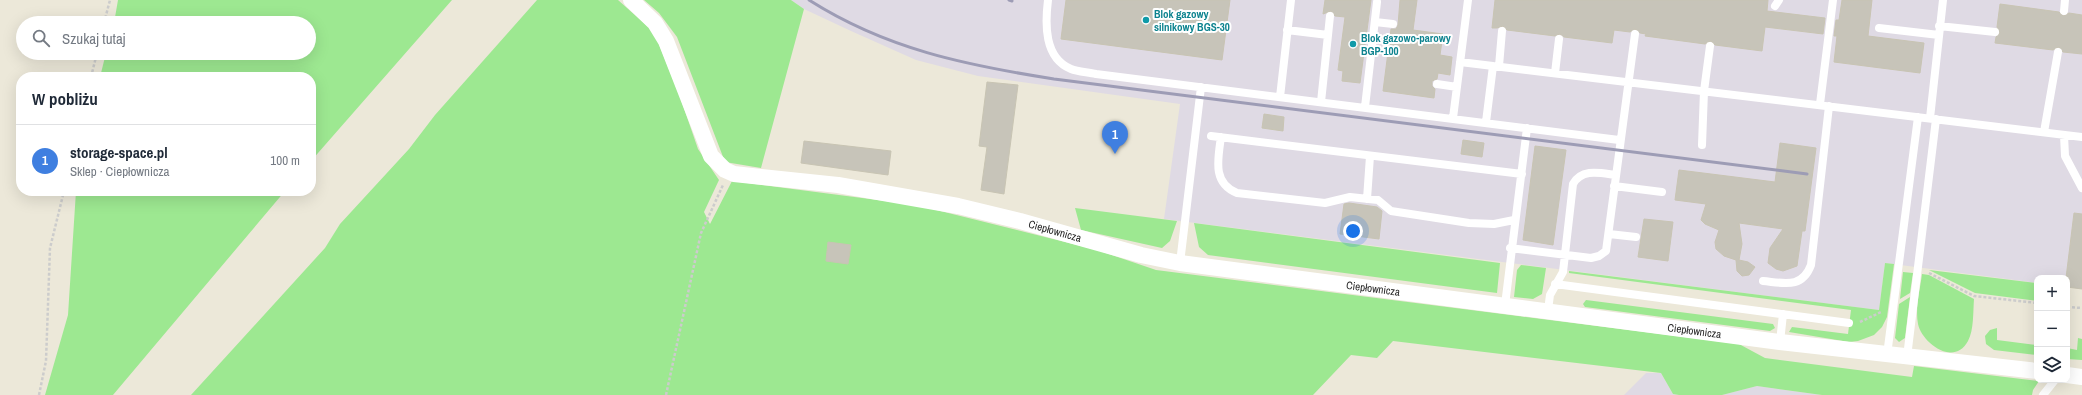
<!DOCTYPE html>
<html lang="pl">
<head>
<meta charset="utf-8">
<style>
	:root { --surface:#fff; --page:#f2f2f3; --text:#1f2937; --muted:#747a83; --line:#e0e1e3; --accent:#b45309 }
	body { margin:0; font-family:"Archivo Narrow",sans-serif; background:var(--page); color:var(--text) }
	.controls { position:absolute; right:12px; bottom:12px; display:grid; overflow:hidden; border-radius:8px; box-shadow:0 4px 16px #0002 }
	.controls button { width:36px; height:36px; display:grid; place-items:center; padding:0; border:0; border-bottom:1px solid var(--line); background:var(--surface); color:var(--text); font:20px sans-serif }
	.you { position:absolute; left:1353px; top:231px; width:14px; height:14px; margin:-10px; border:3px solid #fff; border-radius:50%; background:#1a73e8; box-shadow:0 0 0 6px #1a73e833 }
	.badge { display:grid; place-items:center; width:26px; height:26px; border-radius:50%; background:var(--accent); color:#fff; font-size:13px; font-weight:700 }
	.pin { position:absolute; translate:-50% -33px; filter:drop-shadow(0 1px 2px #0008) }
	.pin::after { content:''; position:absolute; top:21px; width:14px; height:12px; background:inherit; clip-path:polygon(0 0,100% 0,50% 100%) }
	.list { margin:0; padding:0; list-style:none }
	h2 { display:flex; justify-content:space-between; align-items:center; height:52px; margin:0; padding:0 16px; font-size:17px }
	h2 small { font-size:13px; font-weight:400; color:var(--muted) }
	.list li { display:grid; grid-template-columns:26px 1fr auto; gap:12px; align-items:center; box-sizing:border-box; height:72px; padding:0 16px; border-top:1px solid var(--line) }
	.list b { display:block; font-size:15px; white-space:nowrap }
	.list p { margin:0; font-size:13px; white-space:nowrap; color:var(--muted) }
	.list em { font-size:13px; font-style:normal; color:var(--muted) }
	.icon { flex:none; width:22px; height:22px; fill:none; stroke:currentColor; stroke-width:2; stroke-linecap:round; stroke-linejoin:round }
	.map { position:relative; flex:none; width:2082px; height:395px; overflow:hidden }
	.search { position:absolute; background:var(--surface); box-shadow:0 4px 16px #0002; left:16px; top:16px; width:300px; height:44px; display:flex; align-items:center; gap:10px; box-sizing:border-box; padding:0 14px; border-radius:22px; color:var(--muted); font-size:15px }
	.panel { position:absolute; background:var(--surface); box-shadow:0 4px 16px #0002; left:16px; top:72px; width:300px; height:124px; border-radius:16px }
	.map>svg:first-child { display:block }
	.industrial { fill:#dfdae4 }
	.green { fill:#9de891 }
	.building { fill:#c7c4b9; stroke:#c8c4b3 }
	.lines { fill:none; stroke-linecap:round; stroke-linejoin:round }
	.path { stroke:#ccc; stroke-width:2.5; stroke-dasharray:3 2; stroke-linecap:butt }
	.service { stroke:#fff; stroke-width:8 }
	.minor { stroke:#fff; stroke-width:16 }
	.rail { stroke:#9d9cb5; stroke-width:3 }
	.culture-dot { fill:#0f9aa8; stroke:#fff; stroke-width:1.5 }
	.labels { text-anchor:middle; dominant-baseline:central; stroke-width:4; stroke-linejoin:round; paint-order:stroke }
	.culture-label { font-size:11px; font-weight:bold; fill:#0d838f; stroke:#fff; text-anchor:start }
	.street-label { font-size:11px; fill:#292929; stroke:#fff }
</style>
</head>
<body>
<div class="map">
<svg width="2082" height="395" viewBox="0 0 2082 395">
	<rect width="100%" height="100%" fill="#ece8d9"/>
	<path class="industrial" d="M791,0H2082V289L2067,287V278H2037V283L1885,263L1879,310L1164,219L1180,104L978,76L916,60L851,31L804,9Z
		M1646,373H1661L1673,394L1679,395H1624Z
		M1757,386L1822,395H1722Z"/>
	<path class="green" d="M118,0H452L311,161V77H100L106,53H309V23H114Z
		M537,0H618L654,32L679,94L698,149L719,180L704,212L710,224L732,181L916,205L1097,250L1156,270L1739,344L1765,358L1912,377L1914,366L2039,381L2033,390L2032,395H1822L1757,386L1722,395H1679L1673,394L1661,373L1393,341L1377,358L1351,355L1313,395H191L325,248L340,224L409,149L435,115Z
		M644,0H791L804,9L761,168L725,162L677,37L659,13Z
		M76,191H285L113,395H45L68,315Z
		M1075,208L1177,221L1170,241L1162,248L1081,230Z
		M1194,223L1500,263L1497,293L1208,255L1199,247Z
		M1885,263L1894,264L1887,317L1882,327L1874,335L1858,341L1849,342L1789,332L1792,327L1848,334L1851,310L1569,273V271L1879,310Z
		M1521,265L1546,268L1542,294L1533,299L1514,297L1517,270Z
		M1929,270L2037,283V301L1975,293Z
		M1903,272L1913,273L1910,293L1900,299Z
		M1922,274L1929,275L1974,299C1973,312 1974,330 1968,341C1954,367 1922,343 1918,324C1915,308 1920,290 1922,274Z
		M1910,297L1905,338L1899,342L1895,338L1899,304Z
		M1586,300L1773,324L1775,328L1770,331L1585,307L1583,304Z
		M1997,328V340L2037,345V355L1994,350L1986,344L1985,336L1990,330Z
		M2078,338L2082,339V360L2067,359V348L2077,350Z"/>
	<path class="building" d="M1066,0H1230L1222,60L1061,39Z
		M1325,0H1371L1360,83L1342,81L1343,71L1338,70L1345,17L1335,16L1331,11L1323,14Z
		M1400,0H1417L1413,30L1443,34L1440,55L1452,57L1450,75L1438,73L1437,79L1432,81V86L1435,89L1434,98L1383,91L1391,29H1396L1398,25Z
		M1495,0H1768L1767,11L1825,18L1823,34L1765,27L1762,51L1715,45L1711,41L1705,44L1645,36L1646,34L1640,33L1635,29L1630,32L1614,30L1612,43L1564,37L1560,34L1555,36L1507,30L1503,26L1497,28H1492Z
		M1842,0H1872L1868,36L1924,43L1920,73L1834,62L1837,36H1834L1836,20H1839Z
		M2000,4L2059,12L2063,16L2069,13L2082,15V54L2063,52L2059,47L2053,50L1995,43L1996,37L2000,33L1997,27Z
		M987,82L1018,85L1004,194L981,190L987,147L979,146Z
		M1264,114L1284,117L1283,131L1262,128Z
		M1463,140L1484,143L1482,157L1461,154Z
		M804,141L891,151L888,175L801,163Z
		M1780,143L1816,148L1805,231H1802L1797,266L1783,271L1776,269L1768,263L1770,248L1783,229L1739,223L1742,244L1739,260L1748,262L1755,267L1749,275L1742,276L1737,271L1736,260L1724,256L1716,249L1715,242L1719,230L1705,224L1701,220L1706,204L1675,200L1679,170L1775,182Z
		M1535,146L1566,150L1553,245L1523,240Z
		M1349,203L1377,207L1382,211L1379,239L1340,234L1344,204Z
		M2074,213L2082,214V289L2067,287L2066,278Z
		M1644,219L1673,222L1668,261L1638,257Z
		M828,242L851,245L848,264L826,261Z"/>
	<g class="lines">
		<path class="path" d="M104,23L110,0
			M91,77L97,53
			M1929,273L1974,296L2037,303
			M2067,307L2082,308
			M1860,322L1881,312
			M39,395L46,361L50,248L64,191
			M666,395L701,233L723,185"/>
		<path class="service" d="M1048,0C1045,24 1044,58 1071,69C1078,72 1088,72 1096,74L1619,140
			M1775,6L1779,0
			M2064,11L2065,0
			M1375,22L1393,24
			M1939,26L1995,32
			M1879,28L1939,35
			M1287,30L1328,35
			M1460,62L2082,137
			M1499,66L1502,31
			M1555,73L1559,39
			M1437,84L1457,87
			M1280,97L1291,0
			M1321,102L1330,16
			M1820,104L1833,0
			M1365,107L1377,2
			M1453,118L1468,0
			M1930,118L1943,0
			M1486,122L1493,66
			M2044,132L2058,52
			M2064,135L2065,156L2082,188
			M1211,136L1522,174
			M1221,137C1218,159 1212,183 1237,193L1325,203L1350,197L1378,200L1391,211L1469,223L1494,224L1514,220
			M1702,145L1704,91L1710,46
			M1614,186L1662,192
			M1367,199L1370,156
			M1609,234L1636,237
			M1510,248L1591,258L1599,256L1606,251L1635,34
			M1180,263L1201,87
			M1763,281C1784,283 1802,289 1811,265L1829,106
			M1555,284L1849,323
			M1505,305L1527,128
			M1548,310L1550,295L1563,272L1573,184C1582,168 1600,173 1616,175
			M1780,342L1783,314
			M1887,355L1918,117
			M1907,357L1936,119
			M2043,395L2055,380"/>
		<g class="minor">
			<path id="s1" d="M631,0L655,23L666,41L711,156L725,170L734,174L838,185L958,206L1020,221L1141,255L1180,263L1780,342L2037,371"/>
			<path d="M2067,375L2082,377"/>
		</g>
		<path class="rail" d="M809,0C886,49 965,65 1054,79L1807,174
			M1009,0L1012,1"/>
	</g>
	<g class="culture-dot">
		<circle cx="1146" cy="20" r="4"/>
		<circle cx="1353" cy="44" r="4"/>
	</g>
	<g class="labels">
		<g class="culture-label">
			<text x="1154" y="14">Blok gazowy<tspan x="1154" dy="13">silnikowy BGS-30</tspan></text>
			<text x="1361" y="38">Blok gazowo-parowy<tspan x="1361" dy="13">BGP-100</tspan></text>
		</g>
		<g class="street-label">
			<text stroke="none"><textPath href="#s1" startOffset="534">Ciepłownicza</textPath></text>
			<text stroke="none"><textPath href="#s1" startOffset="858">Ciepłownicza</textPath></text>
			<text stroke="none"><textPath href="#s1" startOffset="1182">Ciepłownicza</textPath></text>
		</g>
	</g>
</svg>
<div class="controls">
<button>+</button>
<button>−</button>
<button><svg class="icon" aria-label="layers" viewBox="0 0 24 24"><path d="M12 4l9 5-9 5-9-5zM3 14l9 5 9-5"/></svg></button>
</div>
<div class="you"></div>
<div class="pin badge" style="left:1115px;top:154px;background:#3f7fe0">1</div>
<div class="search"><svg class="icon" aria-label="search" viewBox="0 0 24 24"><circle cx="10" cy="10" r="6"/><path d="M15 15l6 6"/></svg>Szukaj tutaj</div>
<section class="panel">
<h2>W pobliżu<small></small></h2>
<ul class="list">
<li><span class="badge" style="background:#3f7fe0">1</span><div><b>storage-space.pl</b><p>Sklep · Ciepłownicza</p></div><em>100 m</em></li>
</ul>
</section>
</div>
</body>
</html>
